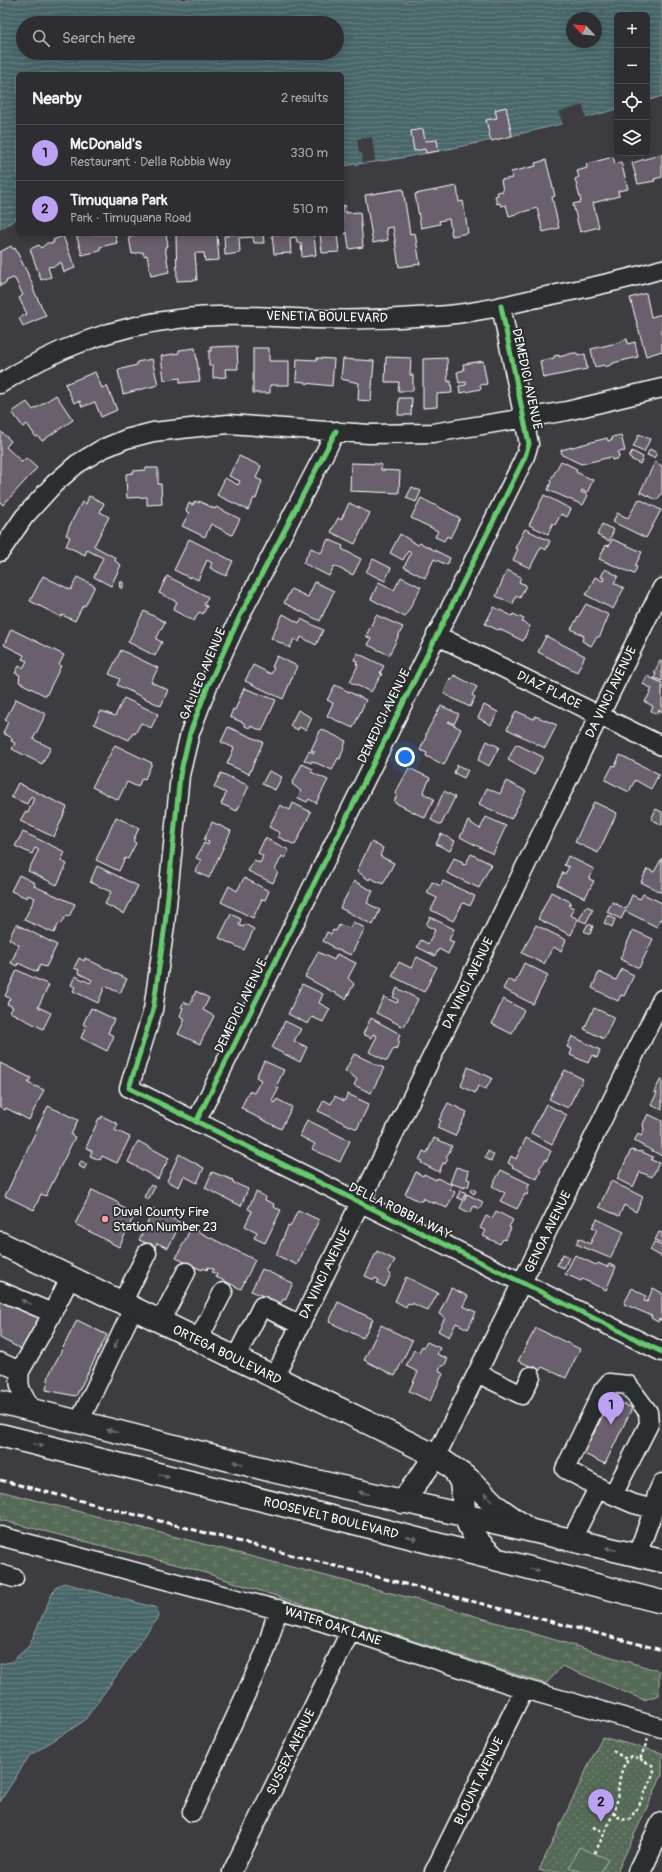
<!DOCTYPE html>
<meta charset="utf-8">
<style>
:root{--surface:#2e2d31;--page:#3a393d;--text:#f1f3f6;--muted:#a7a8ab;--line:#49494d;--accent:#bca0f2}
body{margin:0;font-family:Pangolin,sans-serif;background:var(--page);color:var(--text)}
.controls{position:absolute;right:12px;top:12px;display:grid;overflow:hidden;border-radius:6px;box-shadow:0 2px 10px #0003}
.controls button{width:36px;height:36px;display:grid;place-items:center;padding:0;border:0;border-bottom:1px solid var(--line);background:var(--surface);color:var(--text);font:20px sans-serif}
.compass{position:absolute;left:566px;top:12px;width:36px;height:36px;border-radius:50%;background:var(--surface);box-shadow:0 2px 10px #0003;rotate:296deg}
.you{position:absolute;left:405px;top:757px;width:14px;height:14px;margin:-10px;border:3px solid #fff;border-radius:50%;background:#1a73e8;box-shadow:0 0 0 6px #1a73e833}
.badge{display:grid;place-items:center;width:26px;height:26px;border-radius:50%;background:var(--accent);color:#111;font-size:13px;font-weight:700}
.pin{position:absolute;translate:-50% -33px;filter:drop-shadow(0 1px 2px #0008)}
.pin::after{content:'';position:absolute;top:21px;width:14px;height:12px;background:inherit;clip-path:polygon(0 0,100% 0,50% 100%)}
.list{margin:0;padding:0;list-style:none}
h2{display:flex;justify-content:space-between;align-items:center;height:52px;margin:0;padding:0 16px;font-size:17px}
h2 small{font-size:13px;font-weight:400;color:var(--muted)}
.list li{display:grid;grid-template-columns:26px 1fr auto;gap:12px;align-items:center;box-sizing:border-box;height:56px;padding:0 16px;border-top:1px solid var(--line)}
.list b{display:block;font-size:15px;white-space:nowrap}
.list p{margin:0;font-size:13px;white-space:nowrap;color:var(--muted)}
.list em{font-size:13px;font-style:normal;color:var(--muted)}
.icon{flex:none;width:22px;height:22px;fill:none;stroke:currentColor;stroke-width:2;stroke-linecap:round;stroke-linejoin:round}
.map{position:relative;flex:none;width:662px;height:1872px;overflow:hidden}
.search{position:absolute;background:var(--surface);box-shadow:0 2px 10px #0003;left:16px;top:16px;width:328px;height:44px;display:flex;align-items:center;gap:10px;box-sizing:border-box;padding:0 14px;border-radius:22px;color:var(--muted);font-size:15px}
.panel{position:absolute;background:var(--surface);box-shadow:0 2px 10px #0003;left:16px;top:72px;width:328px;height:164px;border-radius:6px}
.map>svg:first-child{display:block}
.grass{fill:url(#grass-dots);stroke:#aab4aa}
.wetland{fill:url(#wetland-marsh);stroke:#aab4aa}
.garden{fill:#556a56;stroke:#aab4aa}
.water{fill:url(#water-rules);stroke:#91a3a5;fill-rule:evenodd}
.pier{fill:#3d3c41}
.building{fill:#6a5e6c;stroke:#fff}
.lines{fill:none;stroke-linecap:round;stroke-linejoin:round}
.minor-casing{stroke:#fff;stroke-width:21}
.major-casing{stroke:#fff;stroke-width:25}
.highway-casing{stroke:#fff;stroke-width:25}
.path{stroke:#fff;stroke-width:2.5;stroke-dasharray:3 3;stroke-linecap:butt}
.minor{stroke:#2a2d2e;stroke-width:18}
.major{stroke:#2a2d2e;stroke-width:22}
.highway{stroke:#2a2d2e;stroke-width:22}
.rail{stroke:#fff;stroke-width:3;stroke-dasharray:6 3;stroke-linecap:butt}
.cycleway-casing{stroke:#2a2d2e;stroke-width:8}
.cycleway{stroke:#67ca6e;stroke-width:5}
.oneway{fill:#6a6c6d}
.poi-dot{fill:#ff9aa2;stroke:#2a2d2e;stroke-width:1.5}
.labels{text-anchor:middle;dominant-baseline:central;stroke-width:3.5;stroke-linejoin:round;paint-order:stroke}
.street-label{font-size:13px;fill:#fff;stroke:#2a2d2e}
.poi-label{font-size:13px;fill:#fff;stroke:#2a2d2e;text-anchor:start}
</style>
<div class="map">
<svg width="662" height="1872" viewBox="0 0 662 1872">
<defs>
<pattern id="grass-dots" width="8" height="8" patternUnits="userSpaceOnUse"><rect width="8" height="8" fill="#556a56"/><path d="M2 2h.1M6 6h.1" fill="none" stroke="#6e806f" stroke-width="1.8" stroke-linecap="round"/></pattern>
<pattern id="wetland-marsh" width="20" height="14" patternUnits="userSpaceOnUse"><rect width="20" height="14" fill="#556a56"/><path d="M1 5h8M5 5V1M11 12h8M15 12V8" fill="none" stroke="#6e806f"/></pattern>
<pattern id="water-rules" width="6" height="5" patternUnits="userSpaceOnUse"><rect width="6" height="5" fill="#486669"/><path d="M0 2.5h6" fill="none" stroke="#637d80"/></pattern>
</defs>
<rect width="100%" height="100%" fill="#3d3c41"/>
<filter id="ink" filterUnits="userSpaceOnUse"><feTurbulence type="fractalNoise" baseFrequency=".025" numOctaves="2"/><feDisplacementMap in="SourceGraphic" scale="8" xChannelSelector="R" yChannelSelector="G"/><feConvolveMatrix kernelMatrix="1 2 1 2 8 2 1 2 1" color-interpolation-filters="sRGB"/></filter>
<g filter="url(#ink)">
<!-- grass -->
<path class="grass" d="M602,1737L662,1753V1775L617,1872H545L539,1870Z"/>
<!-- wetland -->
<path class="wetland" d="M0,1491L445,1607L659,1671V1695L644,1700L562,1666L546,1684L190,1568L0,1520Z"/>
<!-- garden -->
<path class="garden" d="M579,1847L608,1859L601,1872H581L569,1867Z"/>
<!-- water -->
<path class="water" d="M0,0H662V96L647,101V15H617V109C547,129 477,144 406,157C385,161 363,163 342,166V74H18V218L0,229ZM572,18H596V42H572ZM23,23H337V53H23Z
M64,1583L157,1608L158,1617L84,1721L29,1756L0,1802V1664L11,1662L29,1646L55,1587Z"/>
<!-- pier -->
<path class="pier" d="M583,105L586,118L563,125L559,112Z
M372,137L375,161L363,163L362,153H359L357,139Z"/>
<!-- building -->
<path class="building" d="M506,107L512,136L491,141L486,120L497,118L495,110Z
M423,129L425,141L437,140L439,151L426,153L425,149L414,151L411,131Z
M662,154V177L654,179L655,181L638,184L632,163Z
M613,157L615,164L621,162L628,189L618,191L619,196L593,203L599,227L580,232L573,204L581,202L575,179L579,177L577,171L587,168L586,164Z
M546,160L555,196L552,197L559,228L543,232L537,208L509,216L506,205L501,206L500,203L497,204L495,196L498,195L497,192L503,191L501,180L512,178L511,172L536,166L535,163Z
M457,186L459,202L463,201L468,233L452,236L449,219L439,221L440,224L421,228L415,194Z
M403,189L410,234L415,233L420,264L399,267L393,227L386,228L388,240L373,243L365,195Z
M345,205L346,213L360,212L363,247L349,249L347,233L342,234V206Z
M76,234H115L117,243L100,247V251L82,255Z
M135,234H166L168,246L165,247L169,272L151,276L147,255L144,256L143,252L132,254L129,237L135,236Z
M176,234H217L219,260L205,261L204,253H195L197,280L177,281Z
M228,234H263L264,243H254L253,237L239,238L240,253L225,255L224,236H228Z
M272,234H314L316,255L302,257L301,243H297L296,237L290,238L291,253L274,254Z
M320,234H339H337L339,252L322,253Z
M63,236L75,268L64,272L61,262L55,266L48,267L51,277L41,280L30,249L39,245L41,248L47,243H54L53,240Z
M11,246L13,249L15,248L27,272L34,288L33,289L46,316L23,326L19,318L27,314L19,298L23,295L15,279L13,278L6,281L7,282L0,286V252Z
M646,293L651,317L662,314V351L646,356L630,298Z
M627,339L628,344L635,342L638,357L613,363V364L605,367L604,365L595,367L591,349L621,342V341Z
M237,346L238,369H225L226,377L213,378V366H209V351H211V347Z
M195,348L200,381L180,383V378L164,380L161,356L179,353V350Z
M253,348H269V361H289V385H270V393H253Z
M573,353H577L578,356L585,354L587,369L543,378L540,361L554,358V356L559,355V357Z
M386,357L411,358L410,375H413V391H398L399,382H385Z
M317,358L334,359L332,386L305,383V382L296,381L297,359L317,360Z
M447,358L448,382L451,381L452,393L437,394V407L423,408V359Z
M152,359L158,385L123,394L118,370L137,365V362Z
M343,359L374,361L371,401L358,400L359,383L341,379Z
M483,361L487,384L480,385L481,389L460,393L459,386L466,385V382L459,383L457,372L464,370L463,364Z
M95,372L102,388L107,386L117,410L101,417L95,402L82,407L80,401L74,403L65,384Z
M56,395L73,420L42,441L38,436L36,437L27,424L23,427L12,412L27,402L33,410Z
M399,398H412L411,415H398Z
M0,431L11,441L6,447L22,462L26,458L37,468L3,505L0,502Z
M639,434L650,439L644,452L633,447Z
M621,435L625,451L618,452L619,458L612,460L611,457L581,464L562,455L561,450L607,438L608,441L613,439L612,437Z
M650,449L657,453L654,458L647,455Z
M632,451L643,457L640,464L629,458Z
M239,456L261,466L256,478L262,481L256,499L254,498L248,510L217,495L225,478L238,485L240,481L229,476Z
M561,461L577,469L576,472L593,480L587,493L582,490L581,492L588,495L583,505L548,490L551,482L550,481Z
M655,462L662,466V493L657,500L640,492Z
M351,463L381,464V470L400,471L399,493L350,491Z
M146,468H158V484H161L162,504L147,505V497L127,498L126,474L133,473V471L146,470Z
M412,487L421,491L416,502L406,498Z
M544,495L571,509L567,517L561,514L555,525L553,523L548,534L529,525Z
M89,496L104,503L100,512L109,517L94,546L116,558L115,561L121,565L111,586L94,577L103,558L87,550L85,555L66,546L70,537L66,535L70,525L82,502L86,504Z
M421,498L460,518L450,538L447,536L444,541L435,537L438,531L411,518Z
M639,499L661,510L646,538L613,522L617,513L628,518Z
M195,501L199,503V501L215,509L216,507L240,519L232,535L211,524L205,537L182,526L189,513L186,511L189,503L193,505Z
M349,503L370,513L355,544L331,532L338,518L341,520Z
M602,524L614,530L609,541L597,535Z
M525,529L550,541L546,550L541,547L530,568L513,560L518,549L515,548Z
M400,534L418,545L420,543L450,558L447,565L434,559L425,578L404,567L411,553L408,551L403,560L390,553Z
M189,539L233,561L226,576L210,568L212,563L207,560L198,580L190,576V578L174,570Z
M328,539L343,546L342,549L361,559L353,575L334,566L329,576L303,563L311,548L321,553Z
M612,539L642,552L635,566L637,567L634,574L599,559L606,545L609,546Z
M373,559L391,568L385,581L366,572Z
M605,569L618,576L614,583L624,588L613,609L586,595L595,577L603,581L604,578L601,577Z
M507,570L521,577L519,582L526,585L520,598L516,596L513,604L496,596Z
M43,576L71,590L77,577L95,586L85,606L83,605L75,621L62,615L61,617L30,601Z
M167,576L208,597L204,605L207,606L203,614L199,612L194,621L173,610L177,602L159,593Z
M401,577L421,587L405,617L371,599L379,582L394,590Z
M119,582H123V588H120Z
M315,582L334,591L320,621L284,603L291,589L308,597Z
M586,604L609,615L600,636L596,638L591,646L582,641L584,636L571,629Z
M494,607L512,616L513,614L524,619L522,622L530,626L523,641L499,629L498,630L485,624Z
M144,611L165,622L156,639L162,642L155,656L128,642Z
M283,614L299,623L301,619L323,630L316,645L301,637L299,642L294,639L290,648L271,638Z
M376,615L403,627L389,655L368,645L371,639L366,636Z
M11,629L64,655L59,665L61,666L46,696L19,682L20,675L15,673L19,666L23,668L27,661L22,659L24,655L4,645Z
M546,636L585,656L577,672L538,652Z
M121,650L158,668L151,682L168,690L161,706L117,685L120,679L109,674Z
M357,653L384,666L380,673L382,674L371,692L350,682L358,665L356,664L357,661L354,660Z
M277,656L297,666L283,699L245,681L253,665L271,674L274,668L272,667Z
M660,661L662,662V681L654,678L656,674L654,673Z
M454,675L477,687L472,695L475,697L470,707L444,694L450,678L452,679Z
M647,676L662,683V712L659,710L657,714L651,711L653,706L645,702L652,689L643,684Z
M335,685L366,700L353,728L327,716L333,703L327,700Z
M244,688L276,700L262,731L251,726L249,728L245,726L244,723L230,717L233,709L235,710Z
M124,698L158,714L151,728L141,723L135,734L133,733L129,740L94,724L101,711L115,716Z
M16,699L46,714L33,739L51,748L42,764L12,749L15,743L11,741L12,738L3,733L8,722L5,720Z
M484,705L498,712L491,725L478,718Z
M441,706L459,714L454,724L449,721L448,722L461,729L444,765L426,756L427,753L420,750L426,737V733Z
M298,710L312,718L306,730L299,727L298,730L290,726Z
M516,711L534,719L535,716L557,725L545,748L507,729Z
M228,727L263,742L249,774L227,764L234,748L221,742Z
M321,729L346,741L340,759L338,758L332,770L312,761L311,763L304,760L309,751L314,753V751L311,750Z
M487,741L499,747L489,766L478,760Z
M516,744L543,757L534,775L508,760Z
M115,745L152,763L145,779L142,778L138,787L127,782L118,800L92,787Z
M620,755L659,774L651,789L635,780L629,792L605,780L613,765L615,766Z
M302,764L313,769L311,772L328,780L316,803L309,799L307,802L298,798L301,791L292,784Z
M457,765L468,770L464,778L454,773Z
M409,768L430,778L423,793L434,799L425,818L394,802L397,795L395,794Z
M269,771L282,777L275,790L262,784Z
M221,773L249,786L237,811L221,804L226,793L214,787Z
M506,781L526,791L511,819L479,804L487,788L500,794Z
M18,783L67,807L54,837L20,821L25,812L28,813L34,798L31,796L27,804L11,797Z
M444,791L455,797L441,825L431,820Z
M594,802L617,813L598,853L575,842Z
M293,803L311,812L295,845L278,837L280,833L269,827L280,805L290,810Z
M656,809L662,812V825L651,819Z
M116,817L139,828L133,841L136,843L128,859L125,858L119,871L96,860Z
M486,817L506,826L493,854L460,837L468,821L480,829Z
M212,822L231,831L209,878L195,871L201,860L196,858L204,843L208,845L209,842L204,840Z
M23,832L65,852L61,861L67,864L57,885L28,871L39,849L35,848L32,854L15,846Z
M441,834L455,841L450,851L436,844Z
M265,838L289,850L285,858L282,856L275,870L278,872L273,883L248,871L254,860L260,863L263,856L258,853Z
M371,842L383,848L380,856L394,863L383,884L370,878L369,880L357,871Z
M471,854L491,864L479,888L447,873L454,858L463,862L462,864L465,865Z
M568,856L594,869L589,879L594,881L585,898L557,885L563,872L565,874L569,867L564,865Z
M662,858V893L641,882L647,869L654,872Z
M97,866L138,886L124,914L105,904L111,892L90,882Z
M19,875L35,883L34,886L75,904L69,917L66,916L61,924L59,923L54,933L24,920L35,898L28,895L27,898L11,891Z
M244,878L269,891L265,900L262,899L253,918L221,902L229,886L237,891Z
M354,881L373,891L367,903L380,910L373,925L340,908Z
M443,881L475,896L470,906L463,903L453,921L431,910L437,898L427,893L432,882L441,886Z
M551,892L571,902L569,906L574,908L570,915L578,919L571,935L538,919Z
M643,894L662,903V920L660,919L657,927L625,911L621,919L607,912L612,902L626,909L632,895L640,899Z
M586,906L593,909L586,923L579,920Z
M231,914L241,919L239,925L243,927L245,924L254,929L244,950L219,938Z
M608,915L615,919L612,927L604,923Z
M430,917L454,929L449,940L454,942L448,954L439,949L435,956L417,947L421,940L428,944L435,930L426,925Z
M353,922L365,928L351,955L331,947L332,946L323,941L327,932L331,934L333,930L336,931L339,925L350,928Z
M16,924L57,945L46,967L40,965L37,972L18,963L17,966L11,963L19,945L9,939Z
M588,924L593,926L590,934L584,931Z
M536,925L566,940L561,951L553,947L544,964L522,953Z
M633,930L653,939L639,968L620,959Z
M318,952L334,960L337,954L356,963L348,978L354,984L346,999L305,977Z
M417,957L437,967L424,992L392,976L399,962L411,968Z
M79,958L84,961L85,958L127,979L120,993L105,986L98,1003L73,991L75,987L71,985L75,976L90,983L92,980L78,973L79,970L74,968Z
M524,963L548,975L533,1004L503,989L508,979L515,983Z
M622,969L634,975L624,996L621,995L618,1001L592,988L599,972L616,980Z
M17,970L49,985L38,1007L51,1013L43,1029L10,1012L13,1007L7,1004L10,998L5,996Z
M302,984L323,994L319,1003L330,1009L323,1022L312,1017L308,1024L288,1014Z
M397,988L418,999L404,1027L376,1013L384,997L397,1003L398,1000L393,997Z
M196,991L209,998L203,1010L214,1016L200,1044L178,1034L185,1019L180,1016L183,1008L181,1007L184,1002L190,1005Z
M503,999L524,1010L512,1034L492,1024Z
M91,1008L114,1019L108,1033L114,1036L107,1051L81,1038L86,1026L83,1024Z
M594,1008L614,1017L604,1039L584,1029Z
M371,1018L400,1034L398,1040L400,1042L396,1049L394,1048L387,1061L369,1052L377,1036L373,1034L371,1038L363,1034Z
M285,1021L301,1029L294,1041L307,1047L300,1062L272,1048Z
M572,1036L600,1050L597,1058L592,1055L588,1063L570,1055L572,1049L567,1047Z
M354,1054L384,1068L371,1093L354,1085L357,1079L345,1071Z
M264,1061L284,1070L276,1087L279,1088L272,1101L275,1103L277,1099L292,1107L281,1129L245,1111L246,1110L241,1108L249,1091L254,1093L261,1080L256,1077Z
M0,1063L31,1078L28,1083L44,1090L29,1120L6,1108L5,1110L0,1107Z
M468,1067L492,1078L486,1089L478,1086L475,1093L461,1086Z
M565,1070L583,1079L568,1108L549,1099Z
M661,1079H662V1110L651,1105L657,1093L654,1092Z
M348,1094L369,1104L357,1129L318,1111L324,1100L331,1104L335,1096L344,1101Z
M448,1103L467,1112L455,1136L437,1128L441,1121L439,1120Z
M546,1104L567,1115L552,1144L531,1133Z
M48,1106L78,1120L71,1135L75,1137L46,1196L41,1194L34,1210L5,1196Z
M648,1114L662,1121V1156L634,1141L638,1134L641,1136L644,1129L643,1124Z
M102,1116L118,1124L115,1130L130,1137L117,1163L102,1156L100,1160L90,1156L92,1151L86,1148L99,1118L101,1119Z
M307,1120L350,1141L340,1162L312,1149L315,1144L300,1136Z
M434,1138L452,1146L446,1158L448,1159L445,1164L443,1163L439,1172L421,1163L422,1161L419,1160L423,1151L427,1153Z
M526,1138L551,1151L546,1161L544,1160L545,1161L539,1169L541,1170L537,1179L512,1167L513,1166L508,1163L511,1156L516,1159Z
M138,1141L169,1158L158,1179L128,1162Z
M631,1150L640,1152V1151L653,1157L651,1160L659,1163L652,1177L640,1172L633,1187L617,1179Z
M488,1151L494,1155L491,1161L485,1158Z
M179,1154L204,1168L197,1183L184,1176L179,1187L167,1181Z
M81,1161L87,1164L84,1169L79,1166Z
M456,1167L469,1171L467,1179L470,1180L468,1187L465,1186V1188L450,1183Z
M501,1170L530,1184L527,1189L529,1190L527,1195L525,1194L517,1209L500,1201L505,1193L492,1186Z
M212,1172L233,1180L232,1182L248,1189L241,1206L205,1188Z
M416,1172L423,1176L424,1174L436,1180L437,1178L452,1185L450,1189L455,1192L447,1208L434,1202V1204L423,1198L422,1201H419L405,1194Z
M611,1181L643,1197L636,1212L624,1205L619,1216L599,1207Z
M150,1185L155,1187L148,1200L144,1197Z
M472,1188L476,1191L474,1194L470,1191Z
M92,1190L119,1203L118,1205L135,1214L119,1247L75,1224Z
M461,1190L466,1193L462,1200L457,1197Z
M256,1192L266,1197L265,1200L274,1204L273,1207L281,1210L265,1243L254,1238L257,1232L245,1226L252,1211L248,1209Z
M467,1194L483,1202L480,1209L474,1206L470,1213L460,1208Z
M154,1209L181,1223L168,1248L157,1243L155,1247L139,1240Z
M298,1210L319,1220L297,1265L276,1255L288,1226L290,1227Z
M496,1211L513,1220L509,1227L511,1228L505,1240L503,1239L500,1244L483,1236L486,1231L480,1228L486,1216L492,1219Z
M597,1219L624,1232L610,1258L576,1244L579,1238L590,1244L597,1229L592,1227Z
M191,1228L255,1260L241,1289L216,1277L217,1274L212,1272L214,1269L208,1267L207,1270L203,1268L202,1270L176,1258Z
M659,1232L662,1233V1243L655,1240Z
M654,1242L662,1246V1257L650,1250Z
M377,1251L395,1260L388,1273L391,1274L385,1287L377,1283L379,1280L375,1278L374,1280L365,1276Z
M563,1254L569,1257L564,1268L557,1265Z
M575,1255L596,1265L598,1263L607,1267L609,1264L616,1267L606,1290L582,1279L581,1281L565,1274Z
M262,1269L293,1283L285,1300L283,1299L281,1303L251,1291Z
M406,1277L438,1293L428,1311L412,1303V1305L408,1303L406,1307L395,1301Z
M451,1288L468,1296L463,1306L476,1312L468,1329L456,1323L449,1337L438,1331L445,1318L439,1314Z
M632,1288L646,1296L644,1301L647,1302L653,1288L662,1293V1321L659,1319L658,1322L651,1318L652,1316L624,1304Z
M0,1298L41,1318L25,1351L0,1338Z
M338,1302L373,1319L363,1338L329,1322Z
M77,1320L107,1335L76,1396L46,1390L49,1375Z
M381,1325L412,1341L395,1376L364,1360Z
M536,1328L580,1349L566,1378L542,1367L540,1370L518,1361Z
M427,1342L440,1348L437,1354L448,1359L444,1366H441L439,1370L443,1374L430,1401L409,1391L418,1372L406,1366L414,1350L419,1352L422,1346L424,1347Z
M612,1398L632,1408L605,1464L582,1453L591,1434L593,1435L603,1415L601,1414L604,1408L606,1409Z"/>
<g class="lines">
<!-- minor casing -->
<g class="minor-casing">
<path id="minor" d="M0,384C53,349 115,326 178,319C223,313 269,317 315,319C354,320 395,319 434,316C471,314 507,305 542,297C582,289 623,281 662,269
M336,431L240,616L207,688L190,733L180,775L165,925L153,1010L129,1088L662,1352
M0,552L24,517L54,484L77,464L102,449L126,439L153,432L228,424L369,434L433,433L567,411L662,388
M436,635L662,746
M196,1122L524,459L529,444L501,306
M0,1291L52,1313
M122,1303L147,1253
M160,1322L186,1272
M198,1340L223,1292
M235,1359L262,1306L300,1325
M0,1362L20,1371C17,1389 23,1395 32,1410
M20,1371L45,1327L70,1278
M477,1373L522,1395L531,1376
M274,1378L662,588
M609,1383L628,1385L648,1412L649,1424L613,1495L565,1469L603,1390Z
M79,1422L133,1309
M436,1456L662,999
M613,1495L634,1504L654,1509L637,1555
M654,1509L657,1494L662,1483
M0,1536L320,1621L524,1689L662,1728
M572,1539L598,1488
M0,1574L14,1578
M192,1812L266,1650L278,1609
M232,1872L350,1632
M434,1872L524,1689"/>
</g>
<!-- major casing -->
<g class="major-casing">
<path id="major" d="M0,1243L436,1456L470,1480L497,1507L529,1530
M453,1468L461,1482L465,1516
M402,1502L436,1456
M639,1872L662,1824"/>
</g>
<!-- highway casing -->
<g class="highway-casing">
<path id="highway" d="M0,1402L277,1472L662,1561
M0,1435L347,1521L662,1602
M465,1516C473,1538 479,1543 496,1559"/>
</g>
<!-- path -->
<path class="path" d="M613,1751L628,1760
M640,1759L652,1765L654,1772L639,1805L630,1819C621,1821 619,1818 614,1812C621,1794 615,1769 632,1756L640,1759L648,1739
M593,1827L604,1832
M595,1853L614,1812"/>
<!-- minor -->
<use href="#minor" class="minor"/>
<!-- major -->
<use href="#major" class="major"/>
<!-- highway -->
<use href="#highway" class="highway"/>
<!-- rail -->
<path class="rail" d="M0,1480L662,1650"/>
<!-- cycleway casing -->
<g class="cycleway-casing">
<path id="cycleway" d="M336,431L240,616L207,688L190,733L180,775L165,925L153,1010L129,1088L662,1352
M196,1122L524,459L529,444L501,306"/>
</g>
<!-- cycleway -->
<use href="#cycleway" class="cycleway"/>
</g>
<!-- one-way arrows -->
<defs><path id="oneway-solid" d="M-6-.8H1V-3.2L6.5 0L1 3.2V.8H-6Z"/></defs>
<g class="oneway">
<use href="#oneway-solid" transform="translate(26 1302) rotate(-157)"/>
<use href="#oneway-solid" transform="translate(116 1344) rotate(116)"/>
<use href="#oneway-solid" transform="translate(112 1431) rotate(-165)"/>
<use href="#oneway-solid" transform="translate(38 1445) rotate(14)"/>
<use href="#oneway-solid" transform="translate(238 1463) rotate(-166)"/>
<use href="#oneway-solid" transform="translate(164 1476) rotate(14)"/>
<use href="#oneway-solid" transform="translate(364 1493) rotate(-167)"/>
<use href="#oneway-solid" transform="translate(488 1497) rotate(-135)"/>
<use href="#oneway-solid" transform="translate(412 1538) rotate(15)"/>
<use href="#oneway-solid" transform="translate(611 1549) rotate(-166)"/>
<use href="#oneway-solid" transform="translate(535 1570) rotate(14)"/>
</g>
</g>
<!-- markers -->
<circle class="poi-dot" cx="105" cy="1219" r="4"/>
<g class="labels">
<!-- street labels -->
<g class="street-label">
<text transform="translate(327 317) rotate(1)">VENETIA BOULEVARD</text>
<text transform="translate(527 379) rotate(78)">DEMEDICI AVENUE</text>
<text transform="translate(203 674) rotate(-67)">GALILEO AVENUE</text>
<text transform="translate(549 690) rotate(26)">DIAZ PLACE</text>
<text transform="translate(611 692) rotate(-64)">DA VINCI AVENUE</text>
<text transform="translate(384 716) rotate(-64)">DEMEDICI AVENUE</text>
<text transform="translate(468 983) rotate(-64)">DA VINCI AVENUE</text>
<text transform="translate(241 1006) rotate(-64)">DEMEDICI AVENUE</text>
<text transform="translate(400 1211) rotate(26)">DELLA ROBBIA WAY</text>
<text transform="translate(548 1232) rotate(-64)">GENOA AVENUE</text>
<text transform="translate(325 1273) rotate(-64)">DA VINCI AVENUE</text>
<text transform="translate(227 1355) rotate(26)">ORTEGA BOULEVARD</text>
<text transform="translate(331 1518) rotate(14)">ROOSEVELT BOULEVARD</text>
<text transform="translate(333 1626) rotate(18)">WATER OAK LANE</text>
<text transform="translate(291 1752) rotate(-64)">SUSSEX AVENUE</text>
<text transform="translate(479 1781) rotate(-64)">BLOUNT AVENUE</text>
</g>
<!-- poi labels -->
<g class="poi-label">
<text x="113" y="1212">Duval County Fire<tspan x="113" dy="15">Station Number 23</tspan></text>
</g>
</g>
</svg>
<div class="controls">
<button>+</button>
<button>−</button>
<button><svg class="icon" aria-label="locate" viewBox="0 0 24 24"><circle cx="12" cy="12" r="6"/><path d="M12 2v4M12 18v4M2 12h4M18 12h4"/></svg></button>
<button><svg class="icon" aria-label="layers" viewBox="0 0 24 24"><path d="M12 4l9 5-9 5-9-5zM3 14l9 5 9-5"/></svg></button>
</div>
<svg class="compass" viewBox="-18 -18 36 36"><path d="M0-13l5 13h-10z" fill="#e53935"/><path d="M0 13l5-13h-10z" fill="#a7a8ab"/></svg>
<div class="you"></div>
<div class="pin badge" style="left:611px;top:1425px">1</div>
<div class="pin badge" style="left:601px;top:1822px">2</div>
<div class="search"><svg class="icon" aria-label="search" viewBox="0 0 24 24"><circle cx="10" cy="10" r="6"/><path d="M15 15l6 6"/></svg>Search here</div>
<section class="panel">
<h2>Nearby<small>2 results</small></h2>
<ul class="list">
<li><span class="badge">1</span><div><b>McDonald's</b><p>Restaurant · Della Robbia Way</p></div><em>330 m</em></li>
<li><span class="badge">2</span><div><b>Timuquana Park</b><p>Park · Timuquana Road</p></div><em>510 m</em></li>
</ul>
</section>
</div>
